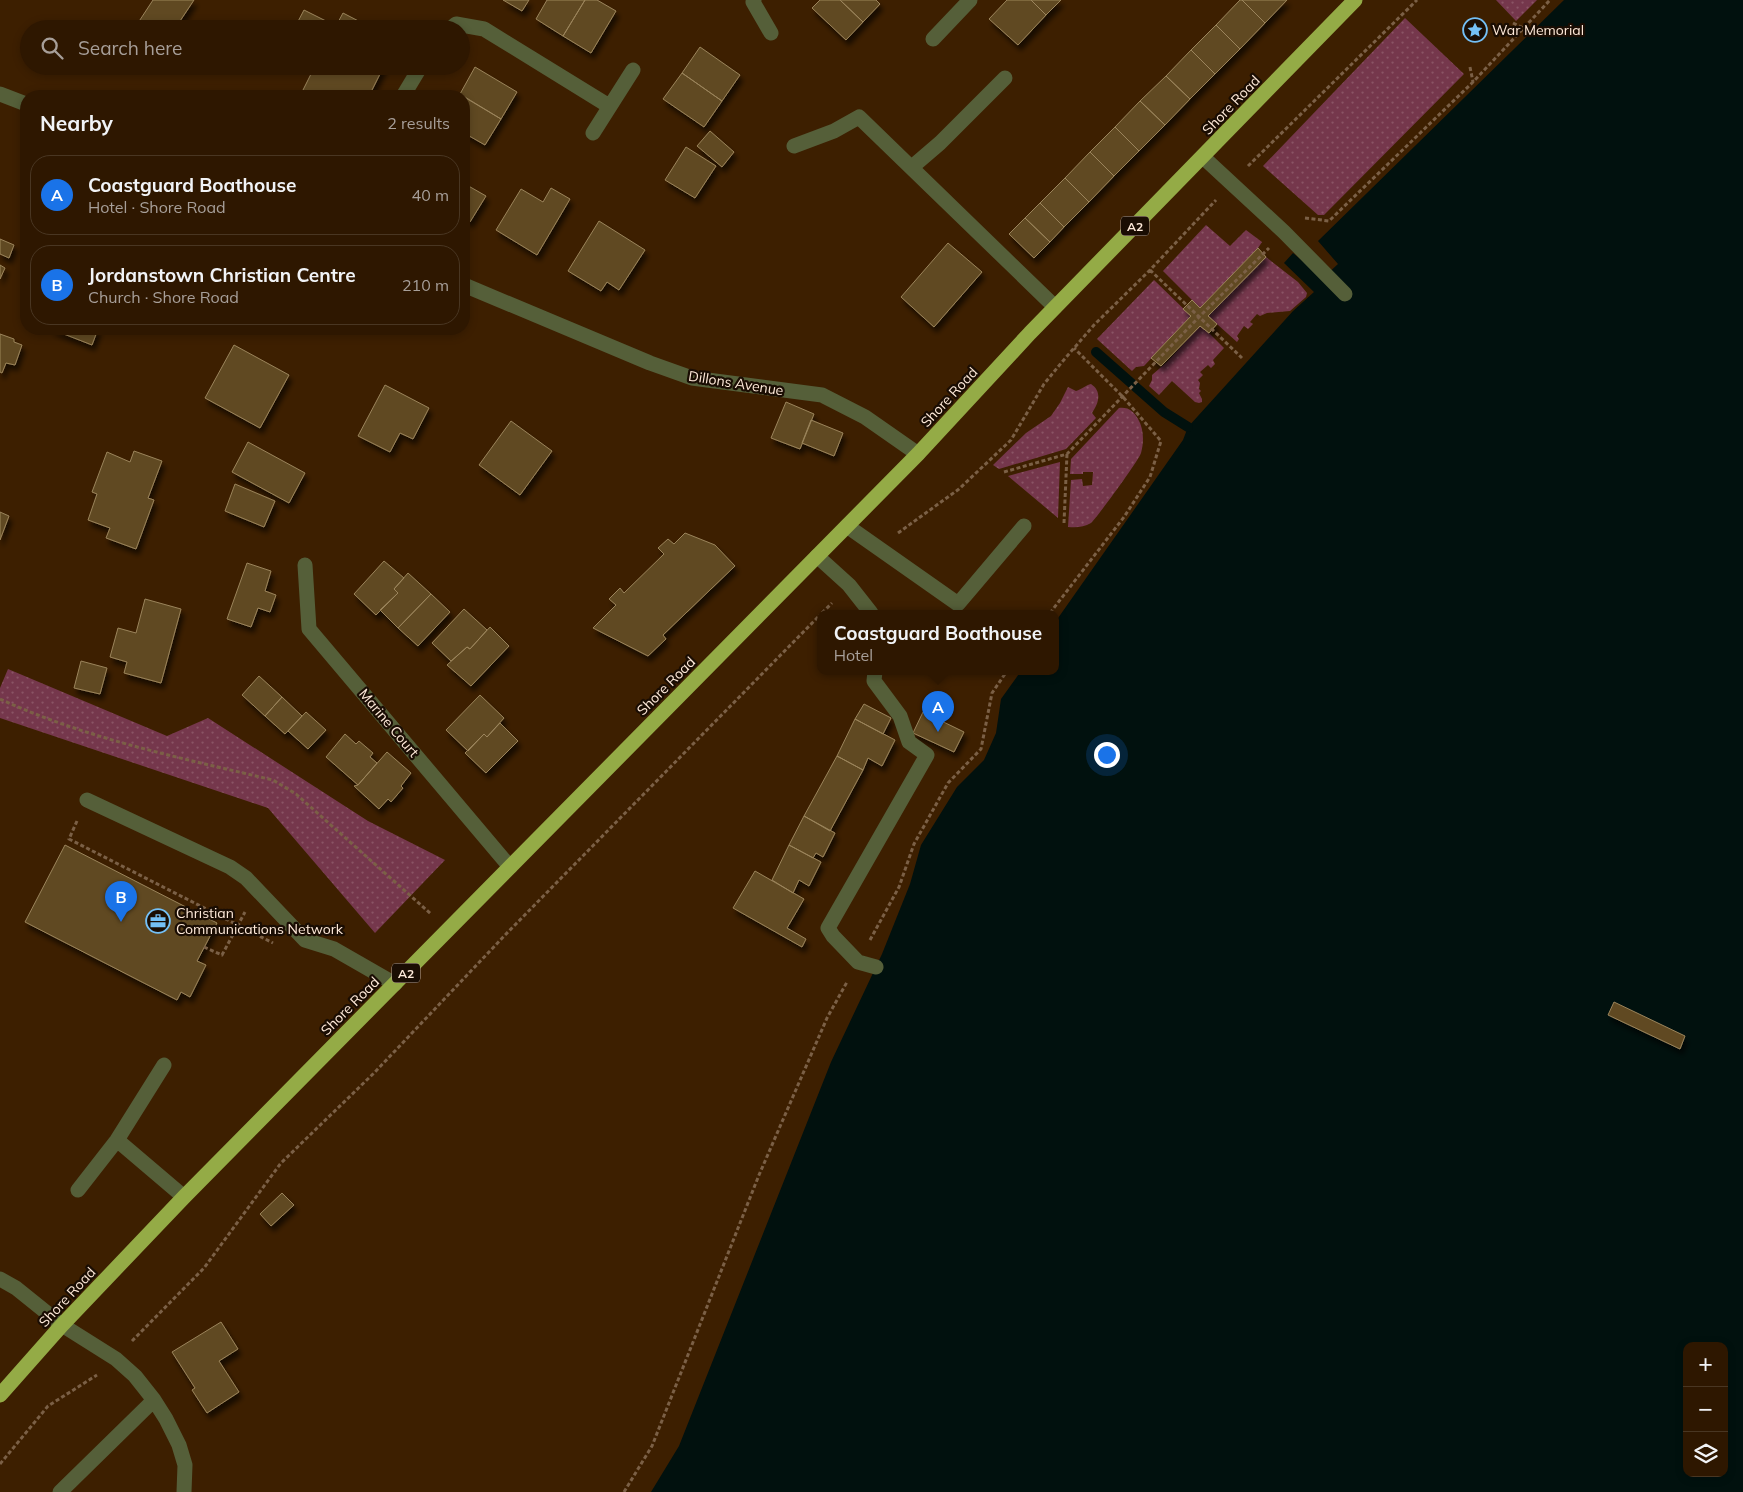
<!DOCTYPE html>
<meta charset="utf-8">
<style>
:root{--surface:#2e1700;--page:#36200a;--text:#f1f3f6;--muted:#a79f99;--line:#493622;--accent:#1a73e8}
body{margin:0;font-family:Mulish,sans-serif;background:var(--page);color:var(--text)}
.controls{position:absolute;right:15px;bottom:15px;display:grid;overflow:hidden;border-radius:10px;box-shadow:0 2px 8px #0003}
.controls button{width:45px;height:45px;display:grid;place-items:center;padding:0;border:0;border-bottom:1px solid var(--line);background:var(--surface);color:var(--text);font:25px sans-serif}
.you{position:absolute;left:1106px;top:754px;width:18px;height:18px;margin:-12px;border:4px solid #fff;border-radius:50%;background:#1a73e8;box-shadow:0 0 0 8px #1a73e833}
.badge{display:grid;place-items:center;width:32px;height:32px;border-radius:50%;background:var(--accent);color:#fff;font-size:16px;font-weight:700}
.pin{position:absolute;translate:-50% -41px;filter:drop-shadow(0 1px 2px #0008)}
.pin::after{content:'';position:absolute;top:26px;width:18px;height:15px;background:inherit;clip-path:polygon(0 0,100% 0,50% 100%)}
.popup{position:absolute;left:817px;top:610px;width:242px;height:65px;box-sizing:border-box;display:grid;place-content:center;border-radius:10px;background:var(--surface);filter:drop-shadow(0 1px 4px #0005);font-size:16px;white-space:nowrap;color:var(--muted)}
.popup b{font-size:19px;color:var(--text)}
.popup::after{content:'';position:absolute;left:50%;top:100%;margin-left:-10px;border:10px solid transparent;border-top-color:var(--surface)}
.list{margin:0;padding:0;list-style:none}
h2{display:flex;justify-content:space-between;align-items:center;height:65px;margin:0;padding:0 20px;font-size:21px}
h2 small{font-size:16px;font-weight:400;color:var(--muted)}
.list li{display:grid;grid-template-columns:32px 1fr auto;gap:15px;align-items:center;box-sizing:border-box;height:80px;margin:0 10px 10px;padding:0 10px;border:1px solid var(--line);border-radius:20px}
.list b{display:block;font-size:19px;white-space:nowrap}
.list p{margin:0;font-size:16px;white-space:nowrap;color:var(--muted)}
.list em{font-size:16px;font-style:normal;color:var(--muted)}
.icon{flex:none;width:28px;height:28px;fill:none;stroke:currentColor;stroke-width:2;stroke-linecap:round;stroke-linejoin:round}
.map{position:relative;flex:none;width:1743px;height:1492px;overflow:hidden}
.search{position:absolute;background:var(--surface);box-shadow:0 2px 8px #0003;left:20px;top:20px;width:450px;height:55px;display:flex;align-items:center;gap:12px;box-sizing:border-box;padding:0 18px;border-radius:28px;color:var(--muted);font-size:19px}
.panel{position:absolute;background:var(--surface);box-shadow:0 2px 8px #0003;left:20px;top:90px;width:450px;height:245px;border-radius:20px}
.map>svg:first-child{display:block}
.green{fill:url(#green-dots)}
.water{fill:#01110e;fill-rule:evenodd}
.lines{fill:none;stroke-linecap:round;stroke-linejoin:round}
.stream{stroke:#01110e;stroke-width:10}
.building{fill:#604a23;stroke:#9b845b;filter:url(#shadow)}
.path{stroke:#7b6046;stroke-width:3;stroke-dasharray:4 2.5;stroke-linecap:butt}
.lane{stroke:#555f39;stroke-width:15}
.street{stroke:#555f39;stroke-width:15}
.highway{stroke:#94ab46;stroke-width:15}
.labels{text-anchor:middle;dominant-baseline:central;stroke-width:4.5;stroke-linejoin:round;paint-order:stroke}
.shield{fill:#1a0d03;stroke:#baa799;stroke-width:1}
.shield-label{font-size:12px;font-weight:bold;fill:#fee9d9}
.poi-label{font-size:14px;fill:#fee9d9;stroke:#1a0d03;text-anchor:start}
.street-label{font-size:14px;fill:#fee9d9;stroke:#1a0d03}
</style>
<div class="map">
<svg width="1743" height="1492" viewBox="0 0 1743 1492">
<defs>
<pattern id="green-dots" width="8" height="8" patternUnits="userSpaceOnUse" patternTransform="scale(1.25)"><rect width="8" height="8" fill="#75374c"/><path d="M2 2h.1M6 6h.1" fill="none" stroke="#8a5465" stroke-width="1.8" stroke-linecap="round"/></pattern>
<filter id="shadow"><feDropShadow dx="3" dy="5.5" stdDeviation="2.5" flood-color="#0009"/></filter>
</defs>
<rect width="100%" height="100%" fill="#3d1f00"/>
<!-- green -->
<path class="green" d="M1496,0H1537L1516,21Z
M1405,18L1464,74L1324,215H1318L1263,166Z
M1206,225L1230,246L1246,230L1262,242L1258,248L1200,308L1163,271Z
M1266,257L1298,282L1307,293L1306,297L1290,311L1267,313L1260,316L1257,314L1250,322L1253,324L1248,329L1244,326L1237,336L1239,339L1237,342L1208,316Z
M1154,280L1191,316L1144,366L1136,367L1132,371L1097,339Z
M1200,326L1203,327L1224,348L1213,360L1215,364L1211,368L1208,365L1200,372L1203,375L1198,380L1200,383L1199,389L1201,391L1199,393L1202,399V402L1199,403L1195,402L1172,381L1159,395L1149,386L1152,380V375L1167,362Z
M1091,384C1103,392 1098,404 1092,413L1096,418L1066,449L999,469L993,465L1026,433L1051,416L1060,403L1068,387L1076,391C1082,389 1086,385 1091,384Z
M1119,408C1129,407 1133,411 1138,419C1144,429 1144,442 1141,453C1139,460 1096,519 1091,523C1084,527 1077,528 1068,527L1071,480L1082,479L1083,486L1092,485L1093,472H1083V474H1070L1071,459Z
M1060,462L1058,518L1008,476Z
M8,669L167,736L208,718L368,821L445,860L375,933L268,808L0,718V688Z"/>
<!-- water -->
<path class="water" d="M1564,0H1743V1492H651L679,1446L831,1062L882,954L910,884L921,845L957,787L984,760L996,733L1001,699L1021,671H1056V621L1183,440L1188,427L1293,311L1314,292L1284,263L1293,253L1323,278L1338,264L1318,241ZM1687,1346H1724V1473H1687Z"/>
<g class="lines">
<!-- stream -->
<path class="stream" d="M1096,352L1164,412L1188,427"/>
</g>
<!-- building -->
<path class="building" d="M153,0H194L180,21L192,29H134Z
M503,0H529L522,11Z
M547,0H585L563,36L536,19Z
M585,0H597L616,11L591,53L563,36Z
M820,0H840L863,22L846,40L812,8Z
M840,0H876L880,4L863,22Z
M1007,0H1031L1046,15L1018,45L989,19Z
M1031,0H1061L1046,15Z
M1240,0H1242L1265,23L1240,49L1216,25Z
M1242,0H1287L1265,23Z
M304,10L336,26L343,13L374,29H294Z
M1216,25L1240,49L1215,74L1191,50Z
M700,47L740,75L722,101L682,73Z
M1191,50L1215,74L1190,99L1166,76Z
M315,66H384L369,96H300Z
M475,67L517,92L501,119L460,94Z
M682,73L722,101L704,127L663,99Z
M1166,76L1190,99L1165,125L1140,101Z
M464,97L501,119L485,145L464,133Z
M1140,101L1165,125L1139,151L1115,127Z
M1115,127L1139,151L1114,176L1090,152Z
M710,131L734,152L722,167L697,146Z
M686,147L716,166L695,198L665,180Z
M1090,152L1114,176L1089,202L1065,178Z
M1065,178L1089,202L1064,227L1040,203Z
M465,184L486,196L470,222L464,219V186Z
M551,188L570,199L537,255L496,230L521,189L543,202Z
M1040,203L1064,227L1050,242L1025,218Z
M1025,218L1050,242L1034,258L1009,234Z
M599,221L645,250L619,290L607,282L601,291L568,271Z
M0,239L14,245L9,258L0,254Z
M948,243L982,272L934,327L901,297Z
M1258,248L1266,257L1208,316L1217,324L1209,333L1200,326L1161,366L1151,358L1191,316L1183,309L1192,300L1200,308Z
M0,265L5,268L0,279Z
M51,329H98L92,345Z
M0,334L14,339V342L22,345L15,365L6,363L2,373L0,372Z
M234,345L289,375L260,428L205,398Z
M385,385L429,408L413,439L400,433L390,452L358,436Z
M786,402L814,414L800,449L771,438Z
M811,420L843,433L834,456L802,443Z
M511,421L552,451L520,495L479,465Z
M248,442L305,473L289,503L232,472Z
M134,451L162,461L148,498L154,500L136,549L106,538L110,528L88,520L97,494L92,492L107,452L130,462Z
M235,484L275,501L264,527L225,511Z
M0,512L9,516L0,540Z
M685,533L715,545L735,566L663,635L666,639L648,656L593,628L616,605L609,599L620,588L624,593L664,554L658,548L668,539L674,544Z
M384,561L404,578L394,589L398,593L376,615L354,594Z
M247,563L271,571L265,591L276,595L270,612L258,608L251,627L227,619Z
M408,573L431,594L398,628L380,610L398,593L394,589Z
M431,594L450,612L418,646L398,628Z
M145,599L181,609L161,683L124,673L127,662L110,657L118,628L136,633Z
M464,609L487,630L470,649L467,647L451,661L432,643Z
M490,627L509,646L471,686L447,665L467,647L470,649Z
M81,661L107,668L100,694L74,688Z
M259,676L282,697L265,716L242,695Z
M480,695L504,718L487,737L484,734L468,751L446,730Z
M282,697L302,716L285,734L265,716Z
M864,704L891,718L883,734L855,719Z
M306,712L326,730L308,749L288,731Z
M923,712L964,732L954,752L913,733Z
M855,719L895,740L882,766L868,758L863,770L837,756Z
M500,723L518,741L486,773L465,753L484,734L487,737Z
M345,734L356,744L359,741L373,753L370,757L377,763L358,785L326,757Z
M387,752L411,773L401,786L403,788L391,802L388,799L379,809L354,786L358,785Z
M837,756L863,770L830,831L804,816Z
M804,816L835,833L823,857L816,853L813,858L789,845Z
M65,845L217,923L197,961L206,965L190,997L181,992L177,1000L25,922Z
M789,845L821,862L809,886L799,880L793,893L772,880Z
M755,871L804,899L787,928L806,939L802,947L733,908Z
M1614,1002L1685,1036L1680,1049L1608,1015Z
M282,1193L294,1205L271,1226L260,1214Z
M221,1322L238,1349L219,1361L239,1392L207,1413L192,1390L195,1388L172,1352Z"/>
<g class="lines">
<!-- path -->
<path class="path" d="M1513,23L1523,28
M1470,67L1473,82
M1248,166L1417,0
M1305,218L1329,221L1473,82L1550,0
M1150,270L1242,358
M1004,472L1067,454L1199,317L1269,248
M1064,523L1067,454
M898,533L959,489L1011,440L1044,384L1062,362L1094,325L1150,270L1216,200
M822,613L832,603
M1050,613L1124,517L1150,477L1161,441L1123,397L1074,348
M0,699C87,739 181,758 273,780L296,794L431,914
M77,821L69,839L273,943
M870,940L899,887L914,844L948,783L981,749L992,693L1007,671
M204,947L222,955L245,912
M132,1341L204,1268L281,1163L374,1073L508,932L820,615
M0,1464L48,1406L97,1375
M624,1492L652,1446L759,1175L827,1018L847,982"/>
<!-- lane -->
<path class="lane" d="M1203,157L1284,232L1345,294
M847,526L958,604L1024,526
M817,556L849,585L871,613
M875,671L874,681L900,716L909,742L927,755L828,928L833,936L858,962L876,967
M87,800L230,867L246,878L305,940L334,949L395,984
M62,1325L116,1359L135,1376L154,1400L166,1419L179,1445L185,1465L184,1492
M60,1492L154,1400"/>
<!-- street -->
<path class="street" d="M754,0L753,2L771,33
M450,29L456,24L484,29L609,106
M933,39L970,0
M0,94L26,104
M403,96L421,66
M593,133L633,70
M794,146L834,131L859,117L1055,307
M912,167L940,143L1005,78
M464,285L650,363L692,378L822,395L865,417L918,454
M305,565L309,629L510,867
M117,1140L184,1197
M78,1190L117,1140L164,1065
M0,1279L16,1288L62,1325"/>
<!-- highway -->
<path class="highway" d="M0,1395L62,1325L184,1197L918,454L1030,333L1355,0"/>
</g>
<!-- icons -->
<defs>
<g id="sight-ring" transform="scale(1.25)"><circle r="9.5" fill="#1a0d03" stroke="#74c0f6" stroke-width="1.5"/><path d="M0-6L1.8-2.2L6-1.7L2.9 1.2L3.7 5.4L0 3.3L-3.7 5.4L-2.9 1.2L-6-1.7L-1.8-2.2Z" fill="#74c0f6"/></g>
<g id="office-ring" transform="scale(1.25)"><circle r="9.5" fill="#1a0d03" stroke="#74c0f6" stroke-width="1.5"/><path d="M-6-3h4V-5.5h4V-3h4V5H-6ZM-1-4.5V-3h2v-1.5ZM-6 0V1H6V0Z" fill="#74c0f6"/></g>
</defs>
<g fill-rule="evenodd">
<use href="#sight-ring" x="1475" y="30"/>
<use href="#office-ring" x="158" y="921"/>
</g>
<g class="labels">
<!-- shield labels -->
<g class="shield">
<rect x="1121" y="216.5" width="28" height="19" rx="4"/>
<rect x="392" y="963.5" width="28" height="19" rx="4"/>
</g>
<g class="shield-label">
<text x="1135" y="226">A2</text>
<text x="406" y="973">A2</text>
</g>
<!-- poi labels -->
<g class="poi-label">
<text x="1492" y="30">War Memorial</text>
<text x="176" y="913">Christian<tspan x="176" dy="16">Communications Network</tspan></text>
</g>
<!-- street labels -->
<g class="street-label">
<text transform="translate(1231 105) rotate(-46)">Shore Road</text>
<text transform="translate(736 383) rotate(9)">Dillons Avenue</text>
<text transform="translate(949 397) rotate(-47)">Shore Road</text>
<text transform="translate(666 686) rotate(-45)">Shore Road</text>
<text transform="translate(389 723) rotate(50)">Marine Court</text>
<text transform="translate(350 1006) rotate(-45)">Shore Road</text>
<text transform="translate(67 1297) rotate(-47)">Shore Road</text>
</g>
</g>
</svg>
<div class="controls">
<button>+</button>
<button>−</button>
<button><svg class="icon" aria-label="layers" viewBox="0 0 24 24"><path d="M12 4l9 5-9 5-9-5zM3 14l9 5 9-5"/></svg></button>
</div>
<div class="you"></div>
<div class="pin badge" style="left:938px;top:732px">A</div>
<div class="popup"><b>Coastguard Boathouse</b>Hotel</div>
<div class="pin badge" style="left:121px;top:922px">B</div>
<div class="search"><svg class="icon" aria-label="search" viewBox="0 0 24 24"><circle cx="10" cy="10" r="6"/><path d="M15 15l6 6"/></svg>Search here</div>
<section class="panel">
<h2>Nearby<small>2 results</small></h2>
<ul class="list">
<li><span class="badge">A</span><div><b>Coastguard Boathouse</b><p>Hotel · Shore Road</p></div><em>40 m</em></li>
<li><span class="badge">B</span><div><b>Jordanstown Christian Centre</b><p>Church · Shore Road</p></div><em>210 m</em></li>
</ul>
</section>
</div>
